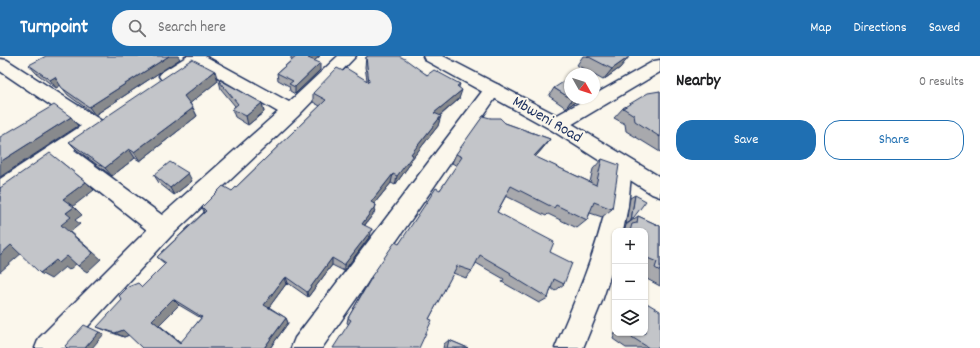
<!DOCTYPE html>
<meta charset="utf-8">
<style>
:root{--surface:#fff;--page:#f6f6f6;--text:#202124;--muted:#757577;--line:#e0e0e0;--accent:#1f6fb2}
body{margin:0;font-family:Dekko,sans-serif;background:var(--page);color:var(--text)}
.controls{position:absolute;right:12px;bottom:12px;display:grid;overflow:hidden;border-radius:8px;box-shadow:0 1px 3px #0004}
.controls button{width:36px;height:36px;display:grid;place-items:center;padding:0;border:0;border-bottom:1px solid var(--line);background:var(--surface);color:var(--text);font:20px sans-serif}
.compass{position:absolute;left:564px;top:12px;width:36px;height:36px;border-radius:50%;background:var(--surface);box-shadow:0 1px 3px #0004;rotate:129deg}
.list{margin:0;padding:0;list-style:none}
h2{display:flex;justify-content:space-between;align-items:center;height:52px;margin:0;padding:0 16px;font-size:17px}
h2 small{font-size:13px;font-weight:400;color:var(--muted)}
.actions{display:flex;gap:8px;padding:12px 16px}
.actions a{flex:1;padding:9px 0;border:1px solid var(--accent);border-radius:16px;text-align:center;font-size:14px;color:var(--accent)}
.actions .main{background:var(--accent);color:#fff}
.icon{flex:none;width:22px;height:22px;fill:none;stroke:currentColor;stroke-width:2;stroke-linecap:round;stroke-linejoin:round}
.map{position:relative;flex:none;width:660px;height:292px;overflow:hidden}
header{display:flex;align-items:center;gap:24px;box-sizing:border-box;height:56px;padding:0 20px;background:var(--accent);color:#fff}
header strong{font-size:19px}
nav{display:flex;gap:22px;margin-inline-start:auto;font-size:14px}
.search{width:280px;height:36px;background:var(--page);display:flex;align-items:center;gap:10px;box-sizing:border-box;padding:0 14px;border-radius:22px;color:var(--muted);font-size:15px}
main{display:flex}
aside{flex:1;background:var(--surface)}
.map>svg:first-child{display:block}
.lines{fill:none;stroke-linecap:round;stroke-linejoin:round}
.minor-casing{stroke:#1b2f5e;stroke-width:3}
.tertiary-casing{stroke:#1b2f5e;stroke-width:3}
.minor{fill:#fbf7ec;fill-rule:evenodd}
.tertiary{fill:#fbf7ec;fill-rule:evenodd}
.wall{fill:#a8a9ad;stroke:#1b2f5e;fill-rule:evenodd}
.shaded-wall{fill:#888a8d;stroke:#1b2f5e}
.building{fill:#c3c5c9;stroke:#1b2f5e;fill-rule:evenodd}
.labels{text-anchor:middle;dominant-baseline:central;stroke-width:4;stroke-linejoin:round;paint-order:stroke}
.street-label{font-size:16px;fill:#1b2f5e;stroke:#fbf7ec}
</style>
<header>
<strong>Turnpoint</strong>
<div class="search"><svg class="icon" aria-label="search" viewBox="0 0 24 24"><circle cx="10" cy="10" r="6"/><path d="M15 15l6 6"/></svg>Search here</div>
<nav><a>Map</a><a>Directions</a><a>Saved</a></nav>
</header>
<main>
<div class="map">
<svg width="660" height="292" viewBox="0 0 660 292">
<rect width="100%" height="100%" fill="#fbf7ec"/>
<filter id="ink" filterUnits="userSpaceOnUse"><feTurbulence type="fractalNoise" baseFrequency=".025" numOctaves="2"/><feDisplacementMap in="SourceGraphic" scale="8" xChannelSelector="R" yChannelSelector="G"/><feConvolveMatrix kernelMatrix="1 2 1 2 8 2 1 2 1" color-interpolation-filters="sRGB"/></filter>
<g filter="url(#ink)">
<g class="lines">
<!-- minor casing -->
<g class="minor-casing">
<path id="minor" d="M185,0H205L289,46L338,0H356L298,60L171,180L68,292H35L39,282L147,174L59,104L8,140L0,143V123L81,70L0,15V3L7,4L102,65L104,70L102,75L74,94L162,159L278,56L197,9C186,16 175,27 162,24L159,20L162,16L186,1Z
M660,4V16L564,73L557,75L550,73L548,68L550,63L588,42H594V39L654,5Z
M493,27L499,29L502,33L499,37L322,292H291L295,282L487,29Z
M622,101L629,103L632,109L628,150L623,175H615V205L602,245L583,292H555C573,249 591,209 603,163C607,145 609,127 612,109L615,103Z"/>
</g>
<!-- tertiary casing -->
<g class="tertiary-casing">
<path id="tertiary" d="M423,0H443L564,63L660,121V141L652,138L550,73L425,4Z"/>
</g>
<!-- minor -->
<use href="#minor" class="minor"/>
<!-- tertiary -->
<use href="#tertiary" class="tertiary"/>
</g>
<!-- wall -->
<path class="wall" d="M291,0H320L314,5L320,14L295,38L290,35L289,30L278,24L277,17L292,4L291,3Z
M583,0H628L620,12L603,24L594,19V18H592L577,9Z
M366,1L460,28L459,31V43L440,60L438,70L411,104L410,108L395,129L391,127L374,148L376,149L374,157L365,169L370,180L344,215L332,209L308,241L288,227L287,229L286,228L269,251L286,262L288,267L270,292H142L129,279L124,281L107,275L97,271L143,230L165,208L157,201L204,156L202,151L232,135L320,50L313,46V37L367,24L365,11ZM179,249L201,262L181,287L159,269Z
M180,3L95,59L68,39L60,29L56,32L36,17L29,9Z
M218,25L190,47L193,52L197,60L140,105L135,102L112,120L77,94L69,86Z
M219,25L262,47L264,56L248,69L235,61L232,53L235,50L221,33Z
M554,32L570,42H581L566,52L549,40Z
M660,35V96L626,75L625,68L614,62L623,52Z
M490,62L505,67L550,83L543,92L535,101L590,126L593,113L602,103L612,153L602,161L590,157L587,164L577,172L548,158L546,160L506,140L497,156L550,196L564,228L555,235L551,232L548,242L539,247L502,226L504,223L476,207L472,215L466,222L453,217L429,263L349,268L347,267L348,262L369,225L371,221L399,188L440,134L457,110L452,107L456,98Z
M154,119L192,125L174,139L159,127Z
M635,139L631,165L626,168L630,142Z
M638,160L660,170V230L645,222V175H622L625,173L626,169Z
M615,277H645L660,292H626L613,283Z
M449,284L468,292H443L444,288Z"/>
<!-- shaded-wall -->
<path class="shaded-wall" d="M169,0H178L180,3L95,59L89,51Z
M311,0H320L309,9L308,2Z
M629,1L620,12L603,24L612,13Z
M320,7V14L295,38V31Z
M215,15L218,25L188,49L184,40Z
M55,21L61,29L56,32L50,24Z
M462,34L459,43L431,67L434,57Z
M574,42H581L566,52L572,43Z
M262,47L264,56L248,69L246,60Z
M193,52L197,60L140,105L134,96Z
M441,60L438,70L411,104L410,108L395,129L397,120L411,98Z
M71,61L78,70L0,121V106Z
M550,83L543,92L527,110L534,100Z
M129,93L135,102L112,120L105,112Z
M188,117L192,125L174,139L170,132Z
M393,118L391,127L369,154L371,146Z
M86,126L94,134L72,151L63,143Z
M376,149L374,157L360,175L362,168Z
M74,151L82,159L75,164L80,168L70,176L101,203L87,216L78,210L61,169L66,157Z
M372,173L370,180L344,215V209Z
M11,189L23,196L0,216V199Z
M67,200L77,207L69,214L65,211L51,223L40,217L56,204Z
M332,202V209L308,241L307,236Z
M286,221L288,227L287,229L285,223Z
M284,222L286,228L267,254L264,249Z
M173,243L179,249L159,269L187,291L180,287L152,264Z
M286,262L288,267L270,292H264Z
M123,274L132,278L124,281L115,277Z
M99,276L104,278L92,292H85Z"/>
<!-- building -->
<path class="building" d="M46,0H169L89,51L62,32L55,21L50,24L29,9Z
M297,0H311L308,2L320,7L295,31L289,28L293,25L277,17Z
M369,0H399L405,3L427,19L434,14L460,28L457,30L462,34L434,57L441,60L411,98L413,99L397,120L393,118L371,146L376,149L362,168L372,173L344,209L332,202L307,236L286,221L285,223L284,222L264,249L286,262L264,292H142L123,274L115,277L97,271L122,244L119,240L128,231L138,227L142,231L166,207L157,201L206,155L202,151L223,130L232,135L326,44L313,37L337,12L343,15L346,12L369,26L366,1ZM173,243L202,261L180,287L152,264Z
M587,0H628L629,1L612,13Z
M192,3L215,15L184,40L193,52L134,96L129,93L105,112L69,86Z
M568,23L570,24V42L554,32Z
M220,24L262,47L246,60L232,53L238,48L219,25Z
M660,35V81L635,65L634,59L623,52L648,37Z
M54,49L71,61L0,106V81Z
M483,60L490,62H500L505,67L550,83L534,100L596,129L602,103L619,109L612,153L594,146L587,164L556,149L554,152L511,130L497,156L554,186L550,196L572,207L564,228L554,223L548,242L510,219L511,217L480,199L472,215L457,210L429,263L432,264L419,292H333L351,264L348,262L372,221H371L395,186L399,188L436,132L440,134L462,101L456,98Z
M50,97L86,126L63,143L74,151L66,157L71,161L61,169L93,197L78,210L67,200L59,207L56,204L40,217L11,189L0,199V132Z
M170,106L188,117L170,132L154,119Z
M635,139L646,145L631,165Z
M638,160L660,170V215L655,212L657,206L645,201V175H630L632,168L637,167Z
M645,246L660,255V292H649L627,278L628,277H645Z
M84,269L99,276L85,292H67L65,290Z
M449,284L468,292H447Z"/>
</g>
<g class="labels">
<!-- street labels -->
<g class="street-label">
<text transform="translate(547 64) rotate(30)">Mbweni Road</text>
</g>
</g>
</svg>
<div class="controls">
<button>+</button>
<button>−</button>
<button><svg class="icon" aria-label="layers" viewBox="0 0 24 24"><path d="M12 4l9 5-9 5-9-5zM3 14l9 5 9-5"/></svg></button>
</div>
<svg class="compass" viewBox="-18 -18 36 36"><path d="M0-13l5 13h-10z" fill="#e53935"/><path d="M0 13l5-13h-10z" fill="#757577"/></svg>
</div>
<aside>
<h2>Nearby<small>0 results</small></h2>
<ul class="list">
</ul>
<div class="actions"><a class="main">Save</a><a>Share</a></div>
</aside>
</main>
